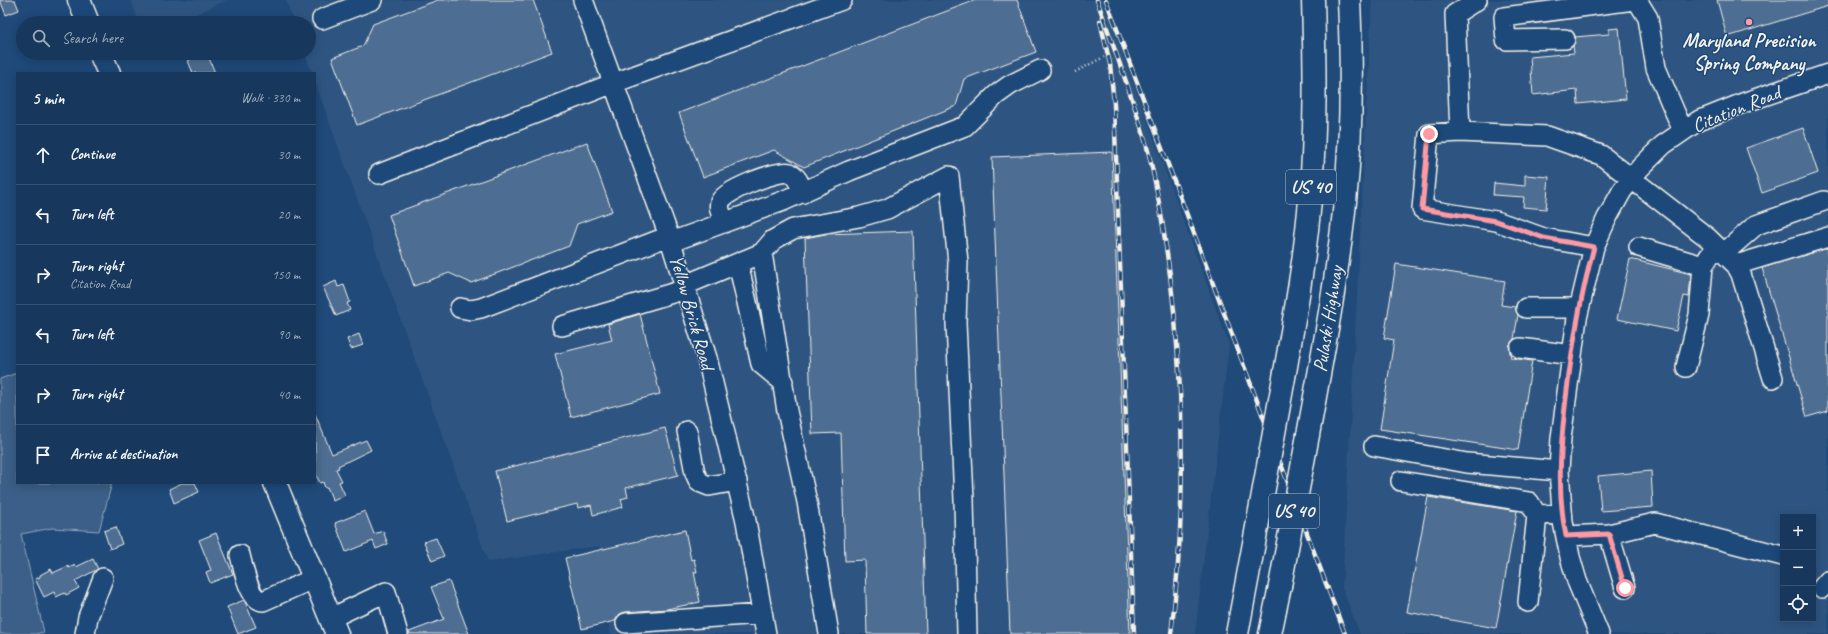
<!DOCTYPE html>
<meta charset="utf-8">
<style>
:root{--surface:#17385c;--page:#244365;--text:#f1f3f6;--muted:#9eacbb;--line:#365272}
body{margin:0;font-family:Caveat,sans-serif;background:var(--page);color:var(--text)}
.controls{position:absolute;right:12px;bottom:12px;display:grid;overflow:hidden;border-radius:0px;box-shadow:0 2px 10px #0003}
.controls button{width:36px;height:36px;display:grid;place-items:center;padding:0;border:0;border-bottom:1px solid var(--line);background:var(--surface);color:var(--text);font:20px sans-serif}
.stop{position:absolute;width:12px;height:12px;margin:-9px;border:3px solid #ff9aa2;border-radius:50%;background:#fff}
.stop.end{background:#ff9aa2;border-color:#fff;box-shadow:0 1px 4px #0008}
.list{margin:0;padding:0;list-style:none}
h2{display:flex;justify-content:space-between;align-items:center;height:52px;margin:0;padding:0 16px;font-size:17px}
h2 small{font-size:13px;font-weight:400;color:var(--muted)}
.list li{display:grid;grid-template-columns:26px 1fr auto;gap:12px;align-items:center;box-sizing:border-box;height:60px;padding:0 16px;border-top:1px solid var(--line)}
.list b{display:block;font-size:15px;white-space:nowrap}
.list p{margin:0;font-size:13px;white-space:nowrap;color:var(--muted)}
.list em{font-size:13px;font-style:normal;color:var(--muted)}
.icon{flex:none;width:22px;height:22px;fill:none;stroke:currentColor;stroke-width:2;stroke-linecap:round;stroke-linejoin:round}
.map{position:relative;flex:none;width:1828px;height:634px;overflow:hidden}
.search{position:absolute;background:var(--surface);box-shadow:0 2px 10px #0003;left:16px;top:16px;width:300px;height:44px;display:flex;align-items:center;gap:10px;box-sizing:border-box;padding:0 14px;border-radius:22px;color:var(--muted);font-size:15px}
.panel{position:absolute;background:var(--surface);box-shadow:0 2px 10px #0003;left:16px;top:72px;width:300px;height:412px;border-radius:0px}
.map>svg:first-child{display:block}
.built{fill:#2d5581;fill-rule:evenodd}
.green{fill:#3a5f88;stroke:#97a8b8}
.building{fill:#4d6e92;stroke:#f4f1e8}
.lines{fill:none;stroke-linecap:round;stroke-linejoin:round}
.minor-casing{stroke:#f4f1e8;stroke-width:22}
.major-casing{stroke:#f4f1e8;stroke-width:25}
.highway-casing{stroke:#f4f1e8;stroke-width:25}
.path{stroke:#f4f1e8;stroke-width:2.5;stroke-dasharray:1 3;stroke-linecap:butt}
.minor{stroke:#1f4a7a;stroke-width:19}
.major{stroke:#1f4a7a;stroke-width:22}
.highway{stroke:#1f4a7a;stroke-width:22}
.rail-casing{stroke:#f4f1e8;stroke-width:4.5}
.rail{stroke:#1f4a7a;stroke-width:3;stroke-dasharray:9;stroke-linecap:butt}
.highway-bridge-casing{stroke:#f4f1e8;stroke-width:25;stroke-linecap:butt}
.highway-bridge{stroke:#1f4a7a;stroke-width:22}
.route{stroke:#ff9aa2;stroke-width:5}
.poi-dot{fill:#ff9aa2;stroke:#1f4a7a;stroke-width:1.5}
.labels{text-anchor:middle;dominant-baseline:central;stroke-width:3;stroke-linejoin:round;paint-order:stroke}
.shield{fill:#1f4a7a;stroke:#b4bfc7;stroke-width:1}
.shield-label{font-size:19px;font-weight:bold;fill:#f4f1e8}
.poi-label{font-size:20px;font-weight:bold;fill:#f4f1e8;stroke:#1f4a7a}
.street-label{font-size:20px;fill:#f4f1e8;stroke:#1f4a7a}
</style>
<div class="map">
<svg width="1828" height="634" viewBox="0 0 1828 634">
<rect width="100%" height="100%" fill="#1f4a7a"/>
<filter id="ink" filterUnits="userSpaceOnUse"><feTurbulence type="fractalNoise" baseFrequency=".025" numOctaves="2"/><feDisplacementMap in="SourceGraphic" scale="8" xChannelSelector="R" yChannelSelector="G"/><feConvolveMatrix kernelMatrix="1 2 1 2 8 2 1 2 1" color-interpolation-filters="sRGB"/></filter>
<g filter="url(#ink)">
<!-- built -->
<path class="built" d="M131,0H227L177,23H139Z
M286,0H1103L1229,345L1195,634H610L599,546L488,562L315,82V73H312L305,53H309V23H294Z
M1372,0H1828V634H1360L1342,588ZM1783,517H1813V619H1783Z"/>
<!-- green -->
<path class="green" d="M17,373V483H112L99,531L52,528L21,534L44,632L35,634H0V379Z"/>
<!-- building -->
<path class="building" d="M0,0H15L19,10L6,15Z
M438,0H533L552,52L357,125L332,58L363,46L373,24Z
M976,0H1017L1036,52L964,79L956,106L804,167L774,150L703,177L679,113Z
M1717,0H1828V6L1727,37Z
M1619,28L1626,99L1578,104L1577,90L1533,95L1530,57L1574,53L1573,46L1575,37L1609,34V29Z
M188,53H207L215,73H193L188,61L190,60Z
M1803,128L1818,173L1762,193L1746,148Z
M587,142L612,211L577,224L569,246L471,283L449,273L414,286L389,215Z
M1112,152L1130,634H1010L992,157Z
M1525,175L1549,177L1546,209L1523,207L1524,197L1493,195L1494,183L1525,186Z
M913,231L926,634H867L865,560L845,561L841,433L812,434L805,238L825,234Z
M1828,248V411L1807,417L1762,268Z
M1630,259L1691,274L1689,297L1684,296L1676,331L1617,319Z
M1396,264L1505,281L1501,305L1515,307L1518,315L1514,339L1509,346L1511,358L1532,361L1518,450L1380,429L1394,340L1384,338Z
M336,281L338,287L344,285L350,302L347,303L350,310L336,316L323,287Z
M640,314L660,394L571,417L555,354L612,340L608,324Z
M359,334L363,345L351,349L347,339Z
M315,414L332,454L366,440L371,450L338,466L339,468L336,469L342,481L339,482L345,495L333,501L327,487L325,488L323,482L320,483L315,473Z
M665,428L678,475L626,488L628,497L621,499L623,507L593,515L591,505L578,508L577,504L507,521L495,471Z
M1651,471L1653,507L1601,511L1598,476Z
M182,483H195L199,492L174,503L169,489Z
M1428,497L1517,511L1496,628L1407,612Z
M365,511L374,534L383,531L388,544L376,549L373,541L346,552L335,523Z
M116,527L122,544L110,549L104,531Z
M685,530L691,560L694,559L697,572H694L700,602L667,609L625,612L620,614L615,621L582,629L565,558Z
M216,533L233,574L210,583L206,572L211,570L199,540Z
M436,538L444,556L432,561L424,542Z
M93,559L98,569L75,581L79,588L66,595L65,593L56,597L54,592L44,597L35,579L40,577V575L51,569L53,573L68,566L69,568L75,565L76,567Z
M449,581L469,634H409V632L444,619L431,587Z
M244,600L256,627L238,634L227,607Z"/>
<g class="lines">
<!-- minor casing -->
<g class="minor-casing">
<path id="minor" d="M583,0L669,236L707,358L746,521L766,634
M1477,0L1455,14L1460,132L1547,136L1601,155L1708,238L1736,265L1741,274L1773,378
M1637,0L1648,18L1656,68L1683,131
M322,19L372,0
M1565,39L1506,40L1504,17L1634,0
M1460,132L1429,134L1422,209L1496,221L1544,238L1594,247
M379,174L614,83L842,0
M724,223C722,216 718,208 720,202C723,191 779,169 790,173C798,177 800,185 803,193
M671,242L783,201L849,171L965,126L996,95L1010,85L1040,70
M1639,247L1703,266L1710,255
M762,253L787,411L807,502L829,634
M1724,253L1756,225L1824,201
M738,263L761,364L783,382
M1736,265L1828,237
M685,285L762,253L773,240L793,229L859,217L887,209L949,176L958,262L956,323L964,500L967,634
M460,308L471,310L481,308L669,236
M1526,308H1579
M562,326L686,289
M1520,348L1572,355
M1686,367L1699,315L1703,266
M687,431L695,473L699,482L709,486L737,481
M1374,446L1467,463L1559,471
M1401,481L1529,502L1537,515L1562,514
M1609,534L1655,523L1783,556
M1566,536L1609,534L1625,588
M240,555C243,567 249,600 263,601L315,578
M1822,588L1828,581
M1528,602L1537,515
M331,618L386,592L398,634
M626,623L762,614
M85,634L88,617L103,578
M1599,634L1577,581L1570,557L1563,522L1559,471L1561,438L1577,318L1594,247L1607,218L1622,191L1640,168L1663,145L1698,121L1743,103L1828,74"/>
</g>
<!-- major casing -->
<g class="major-casing">
<path id="major" d="M79,0L88,23
M100,53L109,73
M275,483L337,634"/>
</g>
<!-- highway casing -->
<g class="highway-casing">
<path id="highway" d="M1285,372C1295,315 1305,258 1310,200C1316,134 1315,67 1313,0
M1308,435C1322,358 1337,281 1345,202C1352,135 1352,67 1349,0
M1237,634L1257,527
M1270,634L1280,586"/>
</g>
<!-- path -->
<path class="path" d="M1075,72L1104,57"/>
<!-- minor -->
<use href="#minor" class="minor"/>
<!-- major -->
<use href="#major" class="major"/>
<!-- highway -->
<use href="#highway" class="highway"/>
<!-- rail casing -->
<g class="rail-casing">
<path id="rail" d="M1097,0C1114,49 1133,97 1147,147C1158,189 1164,232 1170,275C1185,394 1186,515 1171,634
M1106,0L1345,634
M1100,21L1110,64L1114,104L1134,634"/>
</g>
<!-- rail -->
<use href="#rail" class="rail"/>
<!-- highway-bridge casing -->
<g class="highway-bridge-casing">
<path id="highway-bridge" d="M1257,527L1285,372
M1280,586L1308,435"/>
</g>
<!-- highway-bridge -->
<use href="#highway-bridge" class="highway-bridge"/>
</g>
</g>
<g class="lines" filter="url(#ink)">
<!-- route -->
<path class="route" d="M1429,134L1422,209L1496,221L1544,238L1594,247C1581,294 1573,342 1567,390C1561,439 1556,488 1566,536L1609,534L1625,588"/>
</g>
<!-- markers -->
<circle class="poi-dot" cx="1749" cy="22" r="4"/>
<g class="labels">
<!-- shield labels -->
<g class="shield">
<rect x="1286" y="170" width="50" height="34" rx="3"/>
<rect x="1269" y="494" width="50" height="34" rx="3"/>
</g>
<g class="shield-label">
<text x="1311" y="187">US 40</text>
<text x="1294" y="511">US 40</text>
</g>
<!-- poi labels -->
<g class="poi-label">
<text x="1749" y="40">Maryland Precision<tspan x="1749" dy="23">Spring Company</tspan></text>
</g>
<!-- street labels -->
<g class="street-label">
<text transform="translate(1736 109) rotate(-22)">Citation Road</text>
<text transform="translate(692 312) rotate(74)">Yellow Brick Road</text>
<text transform="translate(1328 319) rotate(-81)">Pulaski Highway</text>
</g>
</g>
</svg>
<div class="controls">
<button>+</button>
<button>−</button>
<button><svg class="icon" aria-label="locate" viewBox="0 0 24 24"><circle cx="12" cy="12" r="6"/><path d="M12 2v4M12 18v4M2 12h4M18 12h4"/></svg></button>
</div>
<div class="stop" style="left:1625px;top:588px"></div>
<div class="stop end" style="left:1429px;top:134px"></div>
<div class="search"><svg class="icon" aria-label="search" viewBox="0 0 24 24"><circle cx="10" cy="10" r="6"/><path d="M15 15l6 6"/></svg>Search here</div>
<section class="panel">
<h2>5 min<small>Walk · 330 m</small></h2>
<ul class="list">
<li><svg class="icon" aria-label="ahead" viewBox="0 0 24 24"><path d="M12 20V5M6 11l6-6 6 6"/></svg><div><b>Continue</b></div><em>30 m</em></li>
<li><svg class="icon" aria-label="left" viewBox="0 0 24 24"><path d="M17 20v-9H6M10 6l-5 5 5 5"/></svg><div><b>Turn left</b></div><em>20 m</em></li>
<li><svg class="icon" aria-label="right" viewBox="0 0 24 24"><path d="M7 20v-9h11M14 6l5 5-5 5"/></svg><div><b>Turn right</b><p>Citation Road</p></div><em>150 m</em></li>
<li><svg class="icon" aria-label="left" viewBox="0 0 24 24"><path d="M17 20v-9H6M10 6l-5 5 5 5"/></svg><div><b>Turn left</b></div><em>90 m</em></li>
<li><svg class="icon" aria-label="right" viewBox="0 0 24 24"><path d="M7 20v-9h11M14 6l5 5-5 5"/></svg><div><b>Turn right</b></div><em>40 m</em></li>
<li><svg class="icon" aria-label="arrive" viewBox="0 0 24 24"><path d="M6 21V4h12l-3 4 3 4H6"/></svg><div><b>Arrive at destination</b></div></li>
</ul>
</section>
</div>
